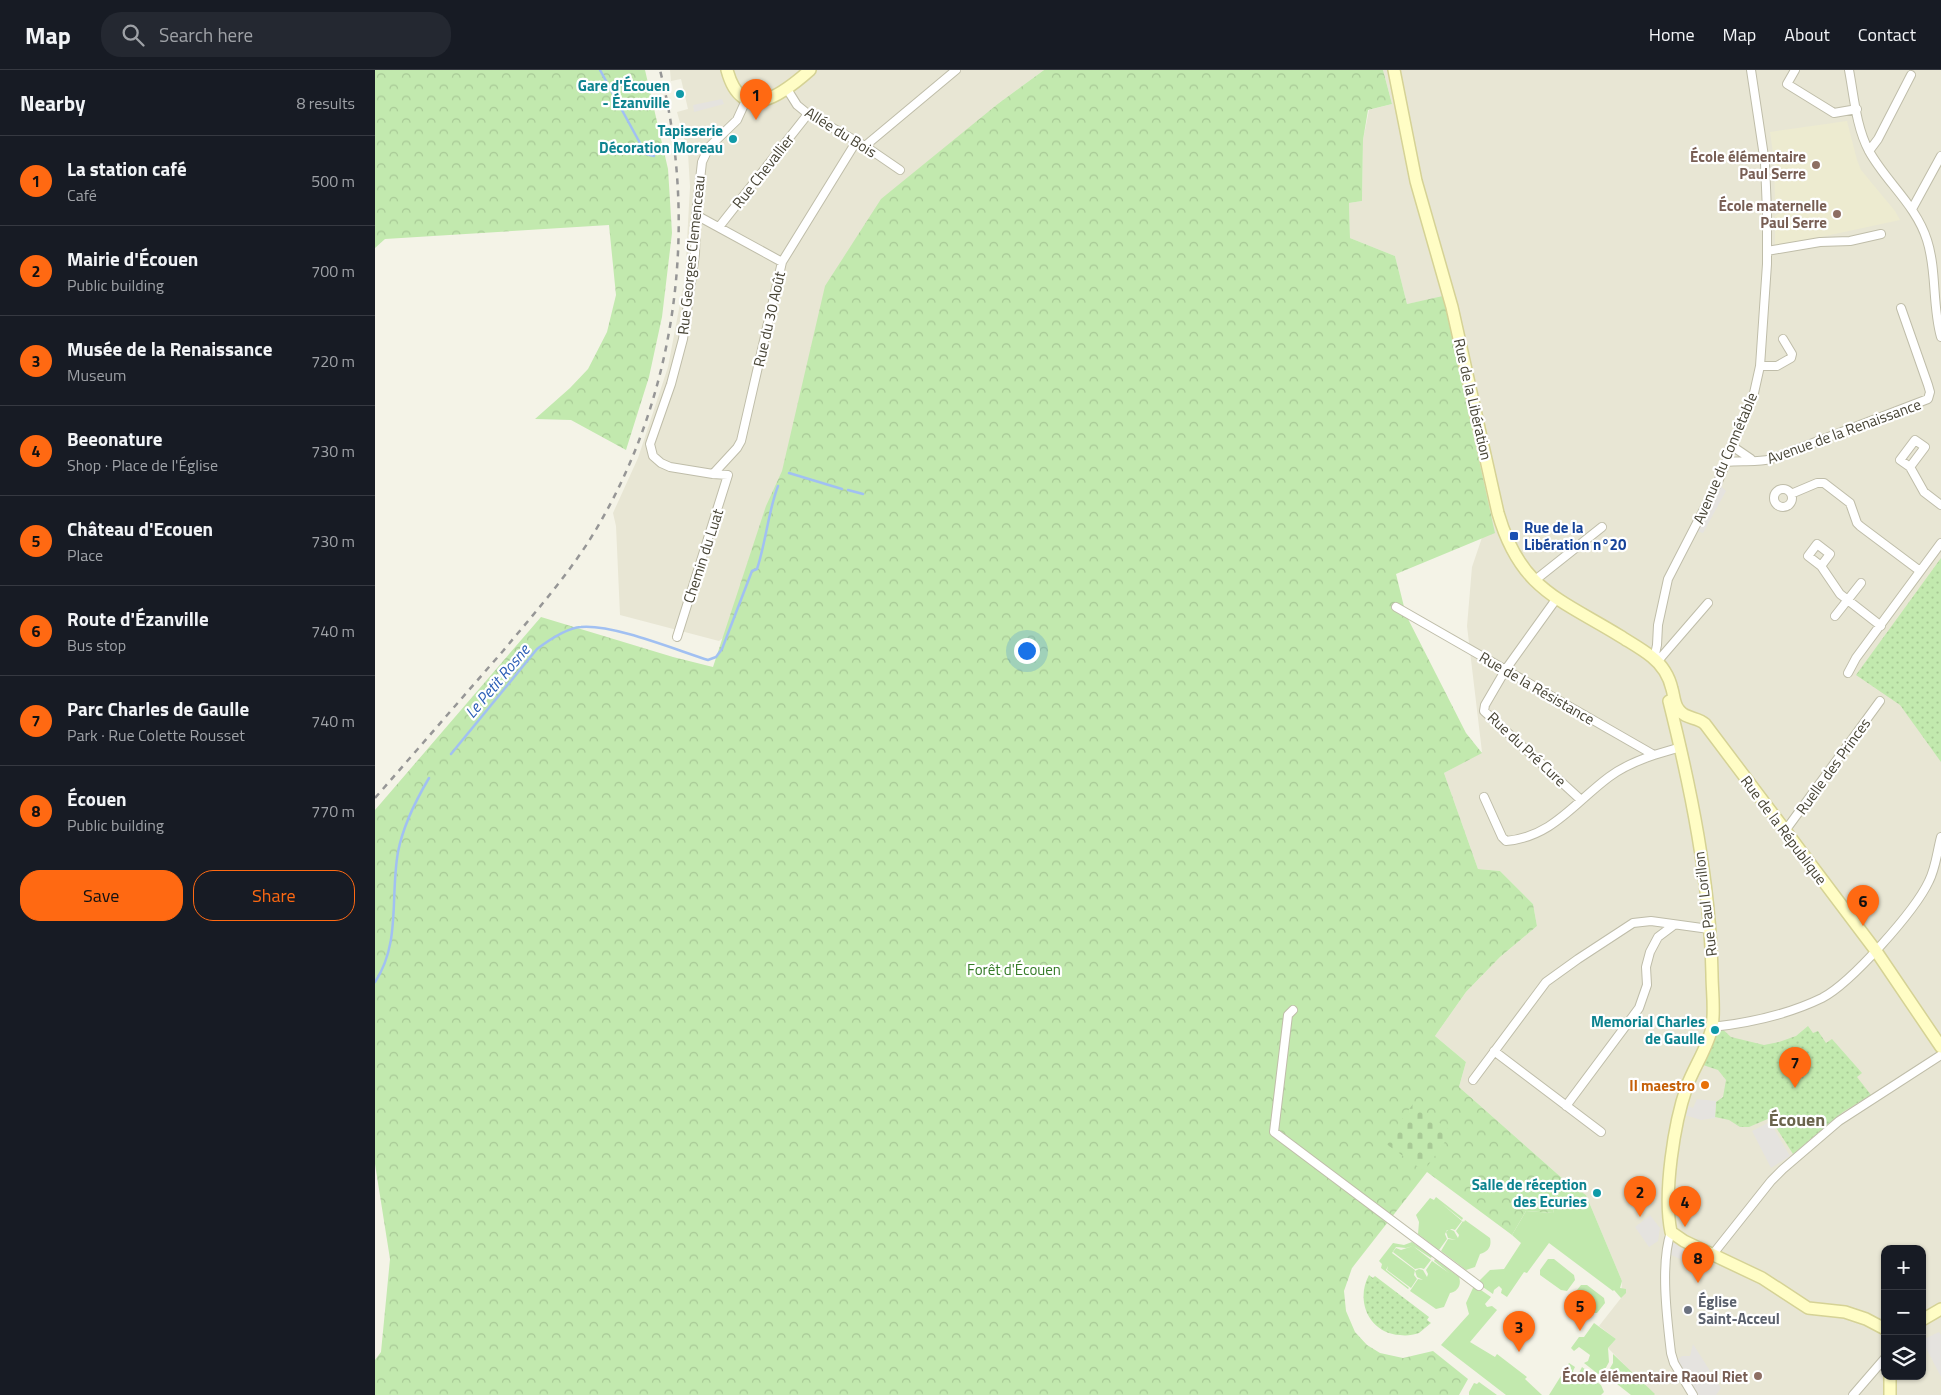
<!DOCTYPE html>
<meta charset="utf-8">
<style>
:root{--surface:#171b24;--page:#242831;--text:#f1f3f6;--muted:#9ea1a6;--line:#363941;--accent:#ff6912}
body{margin:0;font-family:"Titillium Web",sans-serif;background:var(--page);color:var(--text)}
.controls{position:absolute;right:15px;bottom:15px;display:grid;overflow:hidden;border-radius:10px;box-shadow:0 1px 4px #0004}
.controls button{width:45px;height:45px;display:grid;place-items:center;padding:0;border:0;border-bottom:1px solid var(--line);background:var(--surface);color:var(--text);font:25px sans-serif}
.you{position:absolute;left:651px;top:580px;width:18px;height:18px;margin:-12px;border:4px solid #fff;border-radius:50%;background:#1a73e8;box-shadow:0 0 0 8px #1a73e833}
.badge{display:grid;place-items:center;width:32px;height:32px;border-radius:50%;background:var(--accent);color:#111;font-size:16px;font-weight:700}
.pin{position:absolute;translate:-50% -41px;filter:drop-shadow(0 1px 2px #0008)}
.pin::after{content:'';position:absolute;top:26px;width:18px;height:15px;background:inherit;clip-path:polygon(0 0,100% 0,50% 100%)}
.list{margin:0;padding:0;list-style:none}
h2{display:flex;justify-content:space-between;align-items:center;height:65px;margin:0;padding:0 20px;font-size:21px}
h2 small{font-size:16px;font-weight:400;color:var(--muted)}
.list li{display:grid;grid-template-columns:32px 1fr auto;gap:15px;align-items:center;box-sizing:border-box;height:90px;padding:0 20px;border-top:1px solid var(--line)}
.list b{display:block;font-size:19px;white-space:nowrap}
.list p{margin:0;font-size:16px;white-space:nowrap;color:var(--muted)}
.list em{font-size:16px;font-style:normal;color:var(--muted)}
.actions{display:flex;gap:10px;padding:15px 20px}
.actions a{flex:1;padding:11px 0;border:1px solid var(--accent);border-radius:20px;text-align:center;font-size:18px;color:var(--accent)}
.actions .main{background:var(--accent);color:#111}
.icon{flex:none;width:28px;height:28px;fill:none;stroke:currentColor;stroke-width:2;stroke-linecap:round;stroke-linejoin:round}
.map{position:relative;flex:none;width:1566px;height:1325px;overflow:hidden}
header{display:flex;align-items:center;gap:30px;box-sizing:border-box;height:70px;padding:0 25px;background:var(--surface);border-bottom:1px solid var(--line)}
header strong{font-size:24px}
nav{display:flex;gap:28px;margin-inline-start:auto;font-size:18px}
.search{width:350px;height:45px;background:var(--page);display:flex;align-items:center;gap:12px;box-sizing:border-box;padding:0 18px;border-radius:20px;color:var(--muted);font-size:19px}
main{display:flex}
aside{flex:1;background:var(--surface)}
.map>svg:first-child{display:block}
.residential{fill:#e8e6d4;fill-rule:evenodd}
.education{fill:#edebd0}
.grass{fill:#c2e9ae}
.forest{fill:url(#forest-crowns)}
.cemetery{fill:url(#cemetery-stones)}
.park{fill:url(#park-dots)}
.parking{fill:#e5e3df}
.lines{fill:none;stroke-linecap:round;stroke-linejoin:round}
.stream{stroke:#a1c0f2;stroke-width:2.5}
.street-casing{stroke:#bfbda9;stroke-width:10}
.secondary-casing{stroke:#d5d295;stroke-width:14}
.street{stroke:#fff;stroke-width:8}
.secondary{stroke:#fffdc5;stroke-width:11}
.rail{stroke:#969696;stroke-width:2.5;stroke-dasharray:6 6;stroke-linecap:butt}
.culture-dot{fill:#0f9aa8;stroke:#fff;stroke-width:2}
.education-dot{fill:#8d6e63;stroke:#fff;stroke-width:2}
.transit-dot{fill:#1a4fb4;stroke:#fff;stroke-width:2}
.food-dot{fill:#e8710a;stroke:#fff;stroke-width:2}
.worship-dot{fill:#6b7280;stroke:#fff;stroke-width:2}
.labels{text-anchor:middle;dominant-baseline:central;stroke-width:4.5;stroke-linejoin:round;paint-order:stroke}
.culture-label{font-size:15px;font-weight:bold;fill:#0d838f;stroke:#fff;text-anchor:end}
.street-label{font-size:15px;fill:#474435;stroke:#fff}
.education-label{font-size:15px;font-weight:bold;fill:#785e54;stroke:#fff;text-anchor:end}
.transit-label{font-size:15px;font-weight:bold;fill:#164399;stroke:#fff;text-anchor:start}
.park-label{font-size:15px;fill:#347b27;stroke:#fff}
.food-label{font-size:15px;font-weight:bold;fill:#c56008;stroke:#fff;text-anchor:end}
.worship-label{font-size:15px;font-weight:bold;fill:#5b616d;stroke:#fff;text-anchor:start}
.water-label{font-size:16px;font-style:italic;fill:#2b5eb6;stroke:#fff}
.quarter-label{font-size:18px;font-weight:bold;fill:#6a644c;stroke:#fff}
</style>
<header>
<strong>Map</strong>
<div class="search"><svg class="icon" aria-label="search" viewBox="0 0 24 24"><circle cx="10" cy="10" r="6"/><path d="M15 15l6 6"/></svg>Search here</div>
<nav><a>Home</a><a>Map</a><a>About</a><a>Contact</a></nav>
</header>
<main>
<aside>
<h2>Nearby<small>8 results</small></h2>
<ul class="list">
<li><span class="badge">1</span><div><b>La station café</b><p>Café</p></div><em>500 m</em></li>
<li><span class="badge">2</span><div><b>Mairie d'Écouen</b><p>Public building</p></div><em>700 m</em></li>
<li><span class="badge">3</span><div><b>Musée de la Renaissance</b><p>Museum</p></div><em>720 m</em></li>
<li><span class="badge">4</span><div><b>Beeonature</b><p>Shop · Place de l'Église</p></div><em>730 m</em></li>
<li><span class="badge">5</span><div><b>Château d'Ecouen</b><p>Place</p></div><em>730 m</em></li>
<li><span class="badge">6</span><div><b>Route d'Ézanville</b><p>Bus stop</p></div><em>740 m</em></li>
<li><span class="badge">7</span><div><b>Parc Charles de Gaulle</b><p>Park · Rue Colette Rousset</p></div><em>740 m</em></li>
<li><span class="badge">8</span><div><b>Écouen</b><p>Public building</p></div><em>770 m</em></li>
</ul>
<div class="actions"><a class="main">Save</a><a>Share</a></div>
</aside>
<div class="map">
<svg width="1566" height="1325" viewBox="0 0 1566 1325">
<defs>
<pattern id="forest-crowns" width="20" height="18" patternUnits="userSpaceOnUse" patternTransform="scale(1.25)"><rect width="20" height="18" fill="#c2e9ae"/><path d="M2 6a3 3 0 1 1 6 0M12 15a3 3 0 1 1 6 0" fill="none" stroke="#a8c996"/></pattern>
<pattern id="cemetery-stones" width="16" height="16" patternUnits="userSpaceOnUse" patternTransform="scale(1.25)"><rect width="16" height="16" fill="#c2e9ae"/><path d="M2 7V4a2 2 0 0 1 4 0v3zM10 15v-3a2 2 0 0 1 4 0v3z" fill="#a8c996"/></pattern>
<pattern id="park-dots" width="8" height="8" patternUnits="userSpaceOnUse" patternTransform="scale(1.25)"><rect width="8" height="8" fill="#c2e9ae"/><path d="M2 2h.1M6 6h.1" fill="none" stroke="#a8c996" stroke-width="1.8" stroke-linecap="round"/></pattern>
</defs>
<rect width="100%" height="100%" fill="#f4f3e7"/>
<!-- residential -->
<path class="residential" d="M295,0H669L624,33L384,541L344,571L245,545L241,456L238,443L263,388L293,297L310,207L315,117L313,83L302,42L313,39L306,9L296,11Z
M1008,0H1566V1325H1279L1233,1278L1241,1269L1224,1256L1246,1228L1247,1211L1211,1125L1188,1109L1084,1017L1091,992L1060,966L1091,922L1125,887L1162,856L1158,834L1125,801L1103,799L1069,703L1107,682L1092,556L1097,497L1115,444L1068,227L1032,234L1020,186L975,168L974,133L987,131L988,70L994,40L1017,34ZM1510,1179H1547V1306H1510Z"/>
<!-- education -->
<path class="education" d="M1472,51L1482,90L1486,100L1520,141L1525,150L1400,177V146L1406,142L1404,134L1400,132L1399,90L1395,62Z"/>
<!-- grass -->
<path class="grass" d="M1188,1109L1211,1125L1247,1211L1245,1218L1251,1219V1223L1246,1228L1239,1220L1238,1221L1174,1173L1152,1203L1149,1202L1132,1227L1126,1223L1127,1219L1124,1216L1119,1220L1118,1224L1105,1215V1210L1115,1200L1129,1199L1146,1173L1137,1165L1151,1141L1178,1143Z
M1061,1127L1088,1148L1087,1150L1067,1134L1087,1151L1080,1160L1077,1159L1072,1160L1070,1164L1072,1169L1064,1180L1043,1164L1044,1152L1041,1145L1055,1128L1059,1130Z
M1090,1150L1115,1168C1117,1176 1113,1182 1105,1184L1100,1197L1091,1200L1066,1181L1073,1169L1081,1170L1073,1168L1071,1162L1074,1159L1079,1161L1083,1168L1084,1165L1081,1161L1088,1151L1089,1152Z
M1037,1172L1057,1186L1056,1188L1038,1176L1031,1178L1021,1177L1017,1183L1040,1200L1039,1205L1042,1209L1036,1218L1012,1200L1013,1196L1011,1200L1034,1218L1033,1219L1006,1198L1007,1194L1004,1191L1018,1173L1029,1175Z
M1038,1176L1056,1190L1049,1199L1046,1198L1040,1199L1018,1182L1021,1178L1026,1180Z
M1060,1189L1084,1207C1087,1215 1082,1222 1075,1223L1069,1237L1061,1239L1035,1221L1043,1209L1048,1210L1042,1207L1040,1201L1044,1199L1048,1200L1052,1207L1053,1204L1051,1200L1057,1191L1074,1203L1059,1191Z
M1173,1189H1179L1199,1205L1200,1210L1192,1221L1186,1220L1165,1205V1200Z
M1206,1215H1212L1229,1228L1230,1233L1222,1243H1217L1198,1229V1225Z
M1098,1218H1103L1116,1227L1110,1234L1112,1237L1117,1236L1122,1240L1095,1272L1120,1287L1122,1284L1152,1307L1150,1309L1167,1325H1131L1066,1275L1094,1244L1091,1233Z
M1219,1253L1241,1269L1233,1278L1234,1292L1228,1303L1227,1302L1223,1304L1209,1293L1213,1291L1215,1285L1204,1277L1199,1281L1196,1278L1204,1267H1209Z
M1238,1284L1280,1324L1279,1325H1256L1242,1314L1243,1310H1238L1231,1305L1238,1293Z
M1194,1293L1200,1297L1198,1301L1200,1304L1204,1303L1207,1297L1220,1307V1311L1226,1315L1229,1322L1226,1325H1174Z
M1104,1312L1122,1325H1094V1322L1099,1313L1102,1314Z"/>
<!-- forest -->
<path class="forest" d="M0,0H270L293,99L297,163L287,247L274,307L251,380L196,350L160,349L195,318L213,299L232,262L241,225L234,155L10,169L0,178Z
M669,0H1008L1017,34L993,40L988,70L987,131L974,133L975,168L1020,186L1032,234L1068,226L1120,463L1021,504L1031,545L1091,663L1107,683L1069,703L1103,799L1125,801L1158,834L1162,856L1125,887L1091,922L1060,966L1091,992L1084,1017L1188,1109L1178,1143L1151,1141L1137,1165L1052,1102L977,1198L969,1221L971,1241L980,1262L992,1275L1005,1283L1028,1288L1058,1281L1093,1309L1084,1325H0V1290L6,1282L15,1189L0,1094V740L166,547L298,587L338,597L391,436L407,401L450,216L506,129L624,33Z"/>
<!-- cemetery -->
<path class="cemetery" d="M1038,1034L1077,1062L1049,1101L1010,1073Z"/>
<!-- park -->
<path class="park" d="M1566,488V692L1525,635L1481,605Z
M1344,956L1356,967L1389,975L1404,972L1421,966L1433,956L1438,963L1443,961L1451,973L1457,969L1487,1003L1482,1007L1496,1025L1468,1042L1418,1084L1395,1048L1374,1057H1365L1354,1050L1340,1047L1341,1032L1348,1027L1351,1010L1343,1000L1325,994L1334,965Z
M994,1205L998,1208L1000,1206L1054,1247L1052,1250L1056,1253C1052,1256 1048,1260 1044,1263C1038,1265 1031,1266 1025,1265C994,1263 980,1231 994,1205Z"/>
<!-- parking -->
<path class="parking" d="M347,29L349,34L319,42L318,35Z
M1345,415L1351,421L1328,463L1321,461Z
M1322,1029L1341,1031L1340,1048L1326,1050L1310,1045L1313,1036L1318,1038Z
M1395,1052L1415,1086L1396,1098L1377,1061Z
M1275,1145L1285,1158L1283,1171L1274,1177L1260,1157Z
M1301,1172L1335,1188L1327,1198L1296,1185L1297,1173Z
M1564,1262L1566,1265V1307L1547,1270Z
M1318,1274L1346,1318L1341,1325H1318L1299,1293L1307,1286H1315Z"/>
<g class="lines">
<!-- stream -->
<path class="stream" d="M225,0L271,84L279,86
M414,403L467,419
M473,420L488,424
M76,684L162,579C174,570 191,558 206,557C238,554 301,580 333,590L341,587L347,579L377,501L382,499C391,472 393,442 403,416
M0,912C26,873 15,826 23,782C28,756 41,730 54,708"/>
<!-- street casing -->
<g class="street-casing">
<path id="street" d="M1420,0L1412,14L1459,43L1482,39
M1474,0C1479,26 1481,57 1494,81C1511,112 1541,135 1552,170C1562,201 1557,235 1566,267
M412,19L422,35L433,44L490,76L525,100
M490,76L581,0
M1494,81L1503,69L1536,5
M1537,139L1566,86
M321,145L407,192
M344,157L433,44
M1392,181L1445,172L1475,171L1506,164
M1385,296H1402L1416,288L1417,284L1408,269
M1357,376L1376,389
M1351,392C1366,390 1382,393 1396,389L1553,329L1555,322L1553,315L1526,238
M1535,397L1550,377L1540,370L1525,390L1535,397L1549,422L1566,435
M338,404L362,378L366,371L407,192L481,72
M1399 428a9 9 0 1 1 18 0a9 9 0 1 1-18 0Z
M1416,424L1442,413H1449L1475,433L1482,453L1485,456L1545,501
M1446,496L1455,484L1442,474L1433,486L1446,496L1465,524L1506,556
M1159,511L1227,457
M1182,528L1131,599L1110,635L1109,641L1206,730
M1021,537L1279,685L1306,677
M1460,546L1486,513
M302,567L353,405L338,404L295,397L286,393L278,386L275,374L296,314L308,269L320,184L321,145L327,92L334,77L362,50L372,28
M1279,589L1282,575L1283,555L1293,509L1343,412L1379,323L1385,296L1392,194V142L1390,93L1376,0
M1282,592L1333,533
M1473,603L1481,588L1566,473
M1109,727L1127,767L1131,771C1177,767 1199,733 1234,707C1246,698 1264,690 1279,685
M1410,761L1505,631
M918,940L913,945L899,1062L1104,1216
M1337,957C1374,953 1412,945 1447,928C1476,913 1540,841 1554,811C1561,797 1562,782 1566,767
M1119,981L1226,1062
M1098,1010L1171,912L1203,889L1258,853L1276,851L1334,859
M1191,1036L1264,938L1272,915L1271,897L1275,882L1283,867L1299,855
M1296,1162C1285,1193 1292,1249 1296,1283L1299,1293L1318,1325
M1338,1184L1396,1111L1408,1099L1464,1051L1566,985
M1478,1325L1510,1288"/>
</g>
<!-- secondary casing -->
<g class="secondary-casing">
<path id="secondary" d="M352,0C367,56 408,24 435,0
M1019,0L1041,111L1077,237L1123,443C1145,519 1183,528 1245,566C1256,573 1267,579 1277,587C1287,595 1294,606 1297,619C1299,625 1299,635 1304,640C1310,649 1323,647 1330,654L1501,881L1566,977
M1294,631C1316,719 1335,812 1337,904C1337,921 1340,940 1337,957C1333,977 1319,997 1312,1016C1299,1053 1288,1124 1296,1162L1309,1171L1387,1208L1433,1238L1470,1242L1491,1249L1510,1259
M1547,1250L1566,1239
M1515,1325V1306"/>
</g>
<!-- street -->
<use href="#street" class="street"/>
<!-- secondary -->
<use href="#secondary" class="secondary"/>
<!-- rail -->
<path class="rail" d="M0,728C43,679 85,630 128,581C157,546 187,512 212,474C301,335 325,159 285,0"/>
</g>
<!-- markers -->
<g class="culture-dot">
<circle cx="305" cy="24" r="5"/>
<circle cx="358" cy="69" r="5"/>
<circle cx="1340" cy="960" r="5"/>
<circle cx="1222" cy="1123" r="5"/>
</g>
<g class="education-dot">
<circle cx="1441" cy="95" r="5"/>
<circle cx="1462" cy="144" r="5"/>
<circle cx="1383" cy="1306" r="5"/>
</g>
<rect class="transit-dot" x="1134" y="461" width="10" height="10" rx="2.5"/>
<circle class="food-dot" cx="1330" cy="1015" r="5"/>
<circle class="worship-dot" cx="1313" cy="1240" r="5"/>
<g class="labels">
<!-- culture labels -->
<g class="culture-label">
<text x="295" y="15">Gare d'Écouen<tspan x="295" dy="17">- Ézanville</tspan></text>
<text x="348" y="60">Tapisserie<tspan x="348" dy="17">Décoration Moreau</tspan></text>
<text x="1330" y="951">Memorial Charles<tspan x="1330" dy="17">de Gaulle</tspan></text>
<text x="1212" y="1114">Salle de réception<tspan x="1212" dy="17">des Ecuries</tspan></text>
</g>
<!-- street labels -->
<g class="street-label">
<text transform="translate(466 62) rotate(32)">Allée du Bois</text>
<text transform="translate(388 101) rotate(-52)">Rue Chevallier</text>
<text transform="translate(316 185) rotate(-84)">Rue Georges Clemenceau</text>
<text transform="translate(394 249) rotate(-77)">Rue du 30 Août</text>
<text transform="translate(1098 329) rotate(77)">Rue de la Libération</text>
<text transform="translate(1469 361) rotate(-20)">Avenue de la Renaissance</text>
<text transform="translate(1350 388) rotate(-67)">Avenue du Connétable</text>
<text transform="translate(328 486) rotate(-72)">Chemin du Luat</text>
<text transform="translate(1162 618) rotate(30)">Rue de la Résistance</text>
<text transform="translate(1152 679) rotate(43)">Rue du Pré Cure</text>
<text transform="translate(1458 696) rotate(-54)">Ruelle des Princes</text>
<text transform="translate(1409 760) rotate(53)">Rue de la République</text>
<text transform="translate(1330 834) rotate(-97)">Rue Paul Lorillon</text>
</g>
<!-- education labels -->
<g class="education-label">
<text x="1431" y="86">École élémentaire<tspan x="1431" dy="17">Paul Serre</tspan></text>
<text x="1452" y="135">École maternelle<tspan x="1452" dy="17">Paul Serre</tspan></text>
<text x="1373" y="1306">École élémentaire Raoul Riet</text>
</g>
<!-- transit labels -->
<g class="transit-label">
<text x="1149" y="457">Rue de la<tspan x="1149" dy="17">Libération n°20</tspan></text>
</g>
<!-- park labels -->
<g class="park-label">
<text x="639" y="899">Forêt d'Écouen</text>
</g>
<!-- food labels -->
<g class="food-label">
<text x="1320" y="1015">Il maestro</text>
</g>
<!-- worship labels -->
<g class="worship-label">
<text x="1323" y="1231">Église<tspan x="1323" dy="17">Saint-Acceul</tspan></text>
</g>
<!-- water labels -->
<g class="water-label">
<text transform="translate(122 611) rotate(-50)">Le Petit Rosne</text>
</g>
<!-- quarter labels -->
<g class="quarter-label">
<text x="1422" y="1049">Écouen</text>
</g>
</g>
</svg>
<div class="controls">
<button>+</button>
<button>−</button>
<button><svg class="icon" aria-label="layers" viewBox="0 0 24 24"><path d="M12 4l9 5-9 5-9-5zM3 14l9 5 9-5"/></svg></button>
</div>
<div class="you"></div>
<div class="pin badge" style="left:381px;top:50px">1</div>
<div class="pin badge" style="left:1265px;top:1147px">2</div>
<div class="pin badge" style="left:1144px;top:1282px">3</div>
<div class="pin badge" style="left:1310px;top:1157px">4</div>
<div class="pin badge" style="left:1205px;top:1261px">5</div>
<div class="pin badge" style="left:1488px;top:856px">6</div>
<div class="pin badge" style="left:1420px;top:1018px">7</div>
<div class="pin badge" style="left:1323px;top:1213px">8</div>
</div>
</main>
